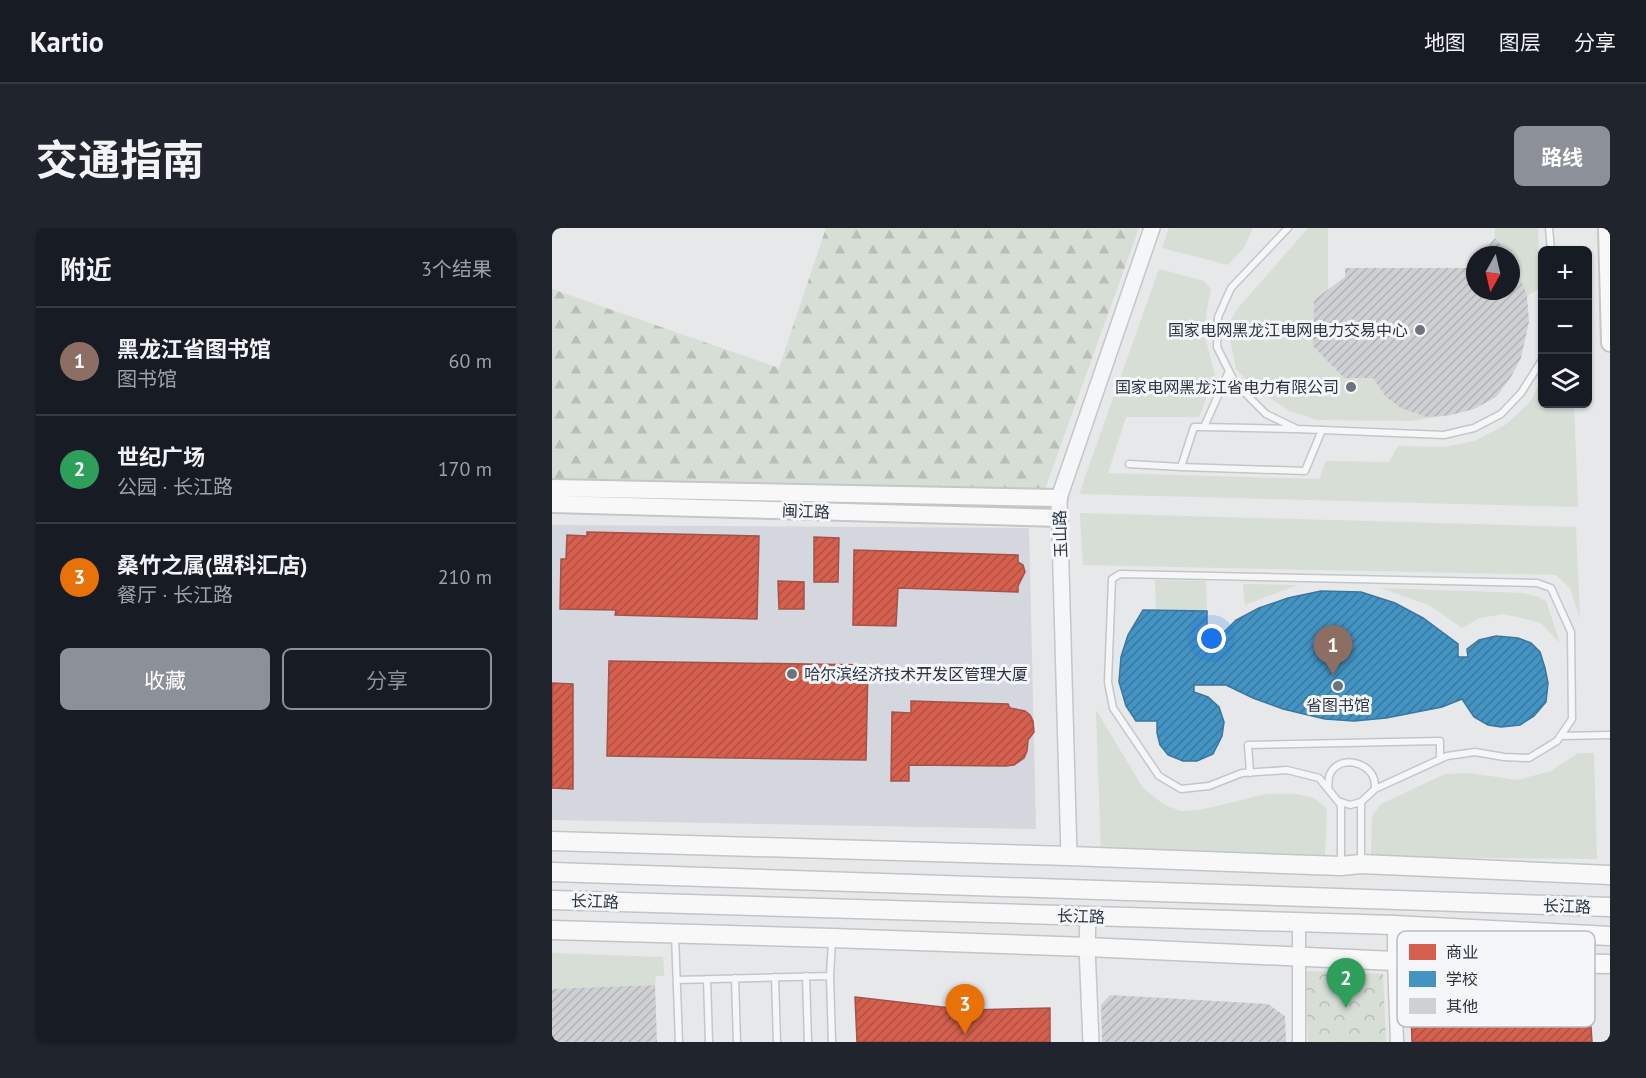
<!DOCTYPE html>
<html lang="zh">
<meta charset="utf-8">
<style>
:root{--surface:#171b24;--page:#20242c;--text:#f1f3f6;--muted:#9ea1a6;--line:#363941;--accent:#8c9099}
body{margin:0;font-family:"PT Sans","Noto Sans SC",sans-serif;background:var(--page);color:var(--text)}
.controls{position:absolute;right:18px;top:18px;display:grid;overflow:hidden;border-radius:9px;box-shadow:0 2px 4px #0004}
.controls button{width:54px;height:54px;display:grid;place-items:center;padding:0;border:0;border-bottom:2px solid var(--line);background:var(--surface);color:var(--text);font:30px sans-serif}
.compass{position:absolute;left:914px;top:18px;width:54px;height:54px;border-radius:50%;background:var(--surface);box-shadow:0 2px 4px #0004;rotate:188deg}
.you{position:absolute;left:660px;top:411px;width:21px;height:21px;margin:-15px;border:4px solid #fff;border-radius:50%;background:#1a73e8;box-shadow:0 0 0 9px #1a73e833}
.badge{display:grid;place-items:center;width:39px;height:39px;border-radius:50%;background:var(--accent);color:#fff;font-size:20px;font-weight:700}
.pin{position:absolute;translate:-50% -50px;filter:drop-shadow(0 2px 3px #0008)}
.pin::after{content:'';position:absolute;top:32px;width:21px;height:18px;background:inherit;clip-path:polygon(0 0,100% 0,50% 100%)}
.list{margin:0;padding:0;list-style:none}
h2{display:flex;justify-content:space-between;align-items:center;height:78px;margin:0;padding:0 24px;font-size:26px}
h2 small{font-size:20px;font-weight:400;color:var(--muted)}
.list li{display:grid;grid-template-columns:39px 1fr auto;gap:18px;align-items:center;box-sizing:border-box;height:108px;padding:0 24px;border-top:2px solid var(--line)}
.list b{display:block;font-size:22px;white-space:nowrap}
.list p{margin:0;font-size:20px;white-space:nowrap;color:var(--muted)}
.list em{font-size:20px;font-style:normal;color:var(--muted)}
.actions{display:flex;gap:12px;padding:18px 24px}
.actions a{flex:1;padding:14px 0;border:2px solid var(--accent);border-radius:9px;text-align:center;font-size:21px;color:var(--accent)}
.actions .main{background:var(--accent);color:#fff}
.icon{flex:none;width:33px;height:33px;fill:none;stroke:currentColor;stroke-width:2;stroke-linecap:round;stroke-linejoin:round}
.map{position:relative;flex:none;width:1058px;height:814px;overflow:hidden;border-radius:9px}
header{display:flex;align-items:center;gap:36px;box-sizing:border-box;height:84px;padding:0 30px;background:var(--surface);border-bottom:2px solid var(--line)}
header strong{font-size:28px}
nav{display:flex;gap:33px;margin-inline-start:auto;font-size:21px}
.intro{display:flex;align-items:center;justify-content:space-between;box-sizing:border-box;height:144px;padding:0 36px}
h1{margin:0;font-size:42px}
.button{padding:15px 27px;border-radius:9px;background:var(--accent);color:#fff;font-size:21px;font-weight:700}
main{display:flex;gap:36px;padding:0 36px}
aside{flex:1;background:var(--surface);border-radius:9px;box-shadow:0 2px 4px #0004}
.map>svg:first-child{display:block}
.built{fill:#d4d7dd}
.green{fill:#d6ded6}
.forest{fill:url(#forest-firs)}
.park{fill:url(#park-crowns)}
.shops{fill:url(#shops-hatch);stroke:#a3534b;stroke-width:1.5}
.schools{fill:url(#schools-hatch);stroke:#3c769d;stroke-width:1.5}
.building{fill:url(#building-hatch)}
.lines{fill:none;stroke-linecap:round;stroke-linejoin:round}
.service-casing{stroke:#c4c6c8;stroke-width:9}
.minor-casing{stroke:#c4c6c8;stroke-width:15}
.tertiary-casing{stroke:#c4c6c8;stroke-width:18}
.secondary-casing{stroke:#c4c6c8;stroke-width:20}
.primary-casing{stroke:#c2c5c8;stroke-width:21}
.service{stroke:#f5f6f7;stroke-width:6}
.minor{stroke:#f5f6f7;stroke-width:12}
.tertiary{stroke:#f5f6f7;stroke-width:15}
.secondary{stroke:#f8f8f8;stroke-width:16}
.primary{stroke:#f8f8f8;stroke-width:18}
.poi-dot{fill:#6c737f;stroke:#f4f6f9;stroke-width:2}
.labels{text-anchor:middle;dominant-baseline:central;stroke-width:6;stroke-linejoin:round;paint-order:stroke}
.poi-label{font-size:16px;fill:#2b3445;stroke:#f4f6f9;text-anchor:end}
.street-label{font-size:16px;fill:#2b3445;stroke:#f4f6f9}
.key{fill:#f4f6f9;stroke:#b8bcc3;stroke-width:1.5}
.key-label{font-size:16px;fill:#2b3445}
</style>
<header>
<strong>Kartio</strong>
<nav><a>地图</a><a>图层</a><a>分享</a></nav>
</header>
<div class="intro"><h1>交通指南</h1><a class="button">路线</a></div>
<main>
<aside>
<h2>附近<small>3个结果</small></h2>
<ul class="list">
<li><span class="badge" style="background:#8d6e63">1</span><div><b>黑龙江省图书馆</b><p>图书馆</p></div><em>60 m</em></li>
<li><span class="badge" style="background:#2e9e5b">2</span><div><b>世纪广场</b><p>公园 · 长江路</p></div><em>170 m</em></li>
<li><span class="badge" style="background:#e8710a">3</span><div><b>桑竹之属(盟科汇店)</b><p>餐厅 · 长江路</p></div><em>210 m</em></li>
</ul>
<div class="actions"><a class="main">收藏</a><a>分享</a></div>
</aside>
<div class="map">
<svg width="1058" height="814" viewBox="0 0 1058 814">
<defs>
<pattern id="forest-firs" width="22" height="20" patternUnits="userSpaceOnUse" patternTransform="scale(1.5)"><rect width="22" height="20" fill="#d6ded6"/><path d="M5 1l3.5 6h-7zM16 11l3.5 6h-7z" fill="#b8bfb9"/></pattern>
<pattern id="park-crowns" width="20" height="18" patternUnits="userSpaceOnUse" patternTransform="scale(1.5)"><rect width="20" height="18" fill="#d6ded6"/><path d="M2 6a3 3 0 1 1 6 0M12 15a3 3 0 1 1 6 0" fill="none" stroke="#b8bfb9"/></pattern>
<pattern id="shops-hatch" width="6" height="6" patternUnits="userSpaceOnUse" patternTransform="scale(1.5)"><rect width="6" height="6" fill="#d6604d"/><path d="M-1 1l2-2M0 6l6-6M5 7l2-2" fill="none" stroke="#ae5042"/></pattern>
<pattern id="schools-hatch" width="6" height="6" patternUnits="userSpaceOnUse" patternTransform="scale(1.5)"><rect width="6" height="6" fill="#4393c3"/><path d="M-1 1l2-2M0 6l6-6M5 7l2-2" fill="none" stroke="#3879a0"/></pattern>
<pattern id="building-hatch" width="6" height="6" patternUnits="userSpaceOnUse" patternTransform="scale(1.5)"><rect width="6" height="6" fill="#ced0d3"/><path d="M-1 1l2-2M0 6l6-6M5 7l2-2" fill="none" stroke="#b1b3b6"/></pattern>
</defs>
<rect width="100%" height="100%" fill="#e6e8ea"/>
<!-- built -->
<path class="built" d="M0,297L477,300L484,601L0,592Z"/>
<!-- green -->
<path class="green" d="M617,0H701L692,20L676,37L610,20Z
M756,0H776V62L762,72L761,118L792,150H821L899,187L858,193L765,192L738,183L703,161L684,141L678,111L679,91L687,79Z
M943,0H986L988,60L975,68L966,43L959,30V27H957L943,10Z
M607,41L652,53L659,61L654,87L653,108L663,148L647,189H574L556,245L767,251L774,233L837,234L846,218L892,219L922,213L953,197L977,175L990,152V176H1022L1026,279L527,266Z
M528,285L1024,299L1028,391L1018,360L1004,347L531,337Z
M603,352L654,353L655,383L604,382Z
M691,356L746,357L693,377Z
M828,360L971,365L987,369L994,373L1008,415L989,395L952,386L928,390L910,400L877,377Z
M544,482L591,560L611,576L628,583L648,582L714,566H744L762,570L775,581L773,627L549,623Z
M1026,525H1042L1045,631L819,629L820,588L829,576L893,546L917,545L966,552L999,543Z
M0,725L111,729L112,748H104L103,757L0,761Z"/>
<!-- forest -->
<path class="forest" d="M274,0H587L493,261L0,254V61L227,140Z"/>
<!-- park -->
<path class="park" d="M753,743L831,746L834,814H756Z"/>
<!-- shops -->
<path class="shops" d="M35,304L207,308L205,391L63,387L64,382L8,381L9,331H14L15,307L35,308Z
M262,309L287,310L286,354H262Z
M302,322L466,327V334L471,337L473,344L466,358V364L346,360L344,398L301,397Z
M226,353L252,354V381H227Z
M57,433L316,437L314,532L55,528Z
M0,455L21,456V561L0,560Z
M359,473L456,476L458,480L473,483L478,487L481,493L482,504L476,512L475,523L472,530L462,537L453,538L357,537V553H339L340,484L359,485Z
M303,769L416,782L498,780V814H305Z
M859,782L1029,787L1039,799L1040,814H860Z"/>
<!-- schools -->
<path class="schools" d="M769,363L809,364L843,375L871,390L906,416V429H916L915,421L927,412L944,408L966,410L979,415L988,424L993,440L996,455L994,474L982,488L968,497L949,499L936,497L922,489L910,471L890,479L834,490L802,493L773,491L731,481L701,470L674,457H642V464L656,469L667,479L672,494L670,508L661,526L645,533H631L616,527L608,517L605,505V493H584L574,478L567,454L569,429L576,407L591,382L655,383V417L674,418L672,404L684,392L707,380L736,370Z"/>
<!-- building -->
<path class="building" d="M943,10L957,27H929Z
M959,30L966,43L975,68L977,94L969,130L959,149L944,169L922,181L899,187L875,189L849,180L834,169L821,150H792L761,118L762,72L793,49V40H917L923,34V63H959Z
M103,757L105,814H0V761Z
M558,767L716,776L733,788L734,814H550L549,777Z"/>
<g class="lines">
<!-- service casing -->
<g class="service-casing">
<path id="service" d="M736,0L679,60L666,89L665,119L683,155L714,186L745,201L892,207L922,200L949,186L969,165L990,132
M997,0L999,22
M677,143L652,199L743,201
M577,236L629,239L642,199H652
M629,239L753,243L770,202
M1008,508L1058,507
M698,545L696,517L888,513V531
M776,560C777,556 776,549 778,546C787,527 816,533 822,551C823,554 823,557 823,561
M786,573L798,577L809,574
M789,636V577L767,550L735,542L690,545L657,558L629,561L607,548L561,480L556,454L560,351L568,346L985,355L999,360L1019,404L1020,491L1005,513L977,530L952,529L923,524L895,528L823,561L809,574V633
M123,707L127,814
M254,748L256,814
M223,749L225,814
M183,750L185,814
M155,751L157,814
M125,752L278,748
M280,814L278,748L280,713"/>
</g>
<!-- minor casing -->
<g class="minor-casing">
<path id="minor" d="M747,694V814
M842,697V733L845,814"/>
</g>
<!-- tertiary casing -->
<g class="tertiary-casing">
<path id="tertiary" d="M517,628L507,270L600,0
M536,688L535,719L539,814"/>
</g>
<!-- secondary casing -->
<g class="secondary-casing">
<path id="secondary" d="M1055,0L1058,115
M0,260L507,270
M0,276L508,290"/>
</g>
<!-- primary casing -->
<g class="primary-casing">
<path id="primary" d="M0,613L517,628L789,638L809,636L1058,647
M0,644L1058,679
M0,672L842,697L1058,708
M0,702L280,710L535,719L842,733L1058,736"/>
</g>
<!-- service -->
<use href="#service" class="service"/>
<!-- minor -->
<use href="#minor" class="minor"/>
<!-- tertiary -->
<use href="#tertiary" class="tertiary"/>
<!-- secondary -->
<use href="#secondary" class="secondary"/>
<!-- primary -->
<use href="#primary" class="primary"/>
</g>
<!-- markers -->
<g class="poi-dot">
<circle cx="868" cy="102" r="6"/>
<circle cx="799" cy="159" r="6"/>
<circle cx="240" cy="446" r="6"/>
<circle cx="786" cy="458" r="6"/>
</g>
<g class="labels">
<!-- poi labels -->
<g class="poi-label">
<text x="856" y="102">国家电网黑龙江电网电力交易中心</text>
<text x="787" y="159">国家电网黑龙江省电力有限公司</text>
<text x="252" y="446" text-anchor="start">哈尔滨经济技术开发区管理大厦</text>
<text x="786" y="477" text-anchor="middle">省图书馆</text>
</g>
<!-- street labels -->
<g class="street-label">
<text transform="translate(254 283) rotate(2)">闽江路</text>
<text transform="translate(508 306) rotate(-92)">玉山路</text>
<text transform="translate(43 673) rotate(2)">长江路</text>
<text transform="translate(1015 678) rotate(2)">长江路</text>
<text transform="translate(529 688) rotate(2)">长江路</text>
</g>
</g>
<!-- legend -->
<rect x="845" y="703" width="198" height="96" rx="9" class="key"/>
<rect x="857" y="716" width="27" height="16" fill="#d6604d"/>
<rect x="857" y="743" width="27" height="16" fill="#4393c3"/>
<rect x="857" y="770" width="27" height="16" fill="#ced0d3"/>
<g class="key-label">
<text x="894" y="730">商业</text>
<text x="894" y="757">学校</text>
<text x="894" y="784">其他</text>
</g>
</svg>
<div class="controls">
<button>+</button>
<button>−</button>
<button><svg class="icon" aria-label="layers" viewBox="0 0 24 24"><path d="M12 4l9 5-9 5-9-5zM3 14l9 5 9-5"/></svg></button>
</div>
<svg class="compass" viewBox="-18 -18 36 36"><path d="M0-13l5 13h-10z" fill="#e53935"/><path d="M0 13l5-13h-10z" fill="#9ea1a6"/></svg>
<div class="you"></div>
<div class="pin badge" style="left:781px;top:447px;background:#8d6e63">1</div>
<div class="pin badge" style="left:794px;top:780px;background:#2e9e5b">2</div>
<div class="pin badge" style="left:413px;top:806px;background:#e8710a">3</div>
</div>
</main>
